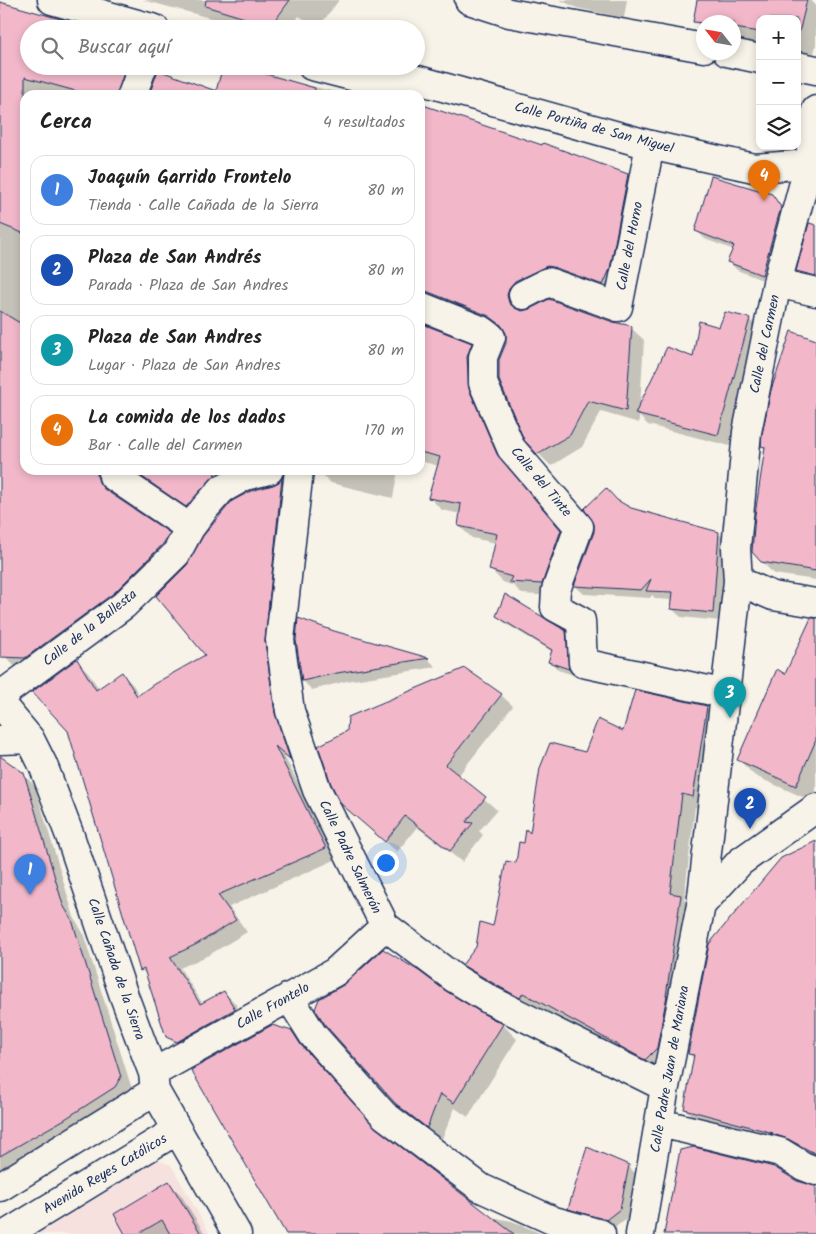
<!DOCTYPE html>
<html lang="es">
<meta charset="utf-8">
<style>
:root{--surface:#fff;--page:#f6f6f6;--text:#222;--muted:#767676;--line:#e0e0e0;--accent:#1b2f5e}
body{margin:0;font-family:Kalam,sans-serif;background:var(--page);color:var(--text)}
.controls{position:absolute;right:15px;top:15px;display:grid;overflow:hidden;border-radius:10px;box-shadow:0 2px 8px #0003}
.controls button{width:45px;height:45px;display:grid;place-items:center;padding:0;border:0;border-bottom:1px solid var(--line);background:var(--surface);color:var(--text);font:25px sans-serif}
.compass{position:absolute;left:696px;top:15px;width:45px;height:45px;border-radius:50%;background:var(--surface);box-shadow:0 2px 8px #0003;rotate:301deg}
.you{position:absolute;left:385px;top:862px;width:18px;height:18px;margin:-12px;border:4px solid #fff;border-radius:50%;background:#1a73e8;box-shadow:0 0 0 8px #1a73e833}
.badge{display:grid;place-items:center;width:32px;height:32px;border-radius:50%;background:var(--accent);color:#fff;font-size:16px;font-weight:700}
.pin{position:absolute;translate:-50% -41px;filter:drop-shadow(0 1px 2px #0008)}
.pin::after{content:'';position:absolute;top:26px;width:18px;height:15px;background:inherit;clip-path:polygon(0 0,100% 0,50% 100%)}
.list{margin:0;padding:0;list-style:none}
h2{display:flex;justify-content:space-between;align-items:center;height:65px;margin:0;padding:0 20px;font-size:21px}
h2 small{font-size:16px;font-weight:400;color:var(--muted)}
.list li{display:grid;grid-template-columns:32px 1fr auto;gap:15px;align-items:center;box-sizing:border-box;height:70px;margin:0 10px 10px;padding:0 10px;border:1px solid var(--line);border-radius:15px}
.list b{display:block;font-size:19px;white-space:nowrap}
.list p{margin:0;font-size:16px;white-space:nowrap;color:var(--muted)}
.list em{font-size:16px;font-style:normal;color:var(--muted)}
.icon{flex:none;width:28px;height:28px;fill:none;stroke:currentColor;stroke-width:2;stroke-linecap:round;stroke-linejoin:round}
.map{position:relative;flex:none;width:816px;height:1234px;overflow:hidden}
.search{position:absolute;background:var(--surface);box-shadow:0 2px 8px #0003;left:20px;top:20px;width:405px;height:55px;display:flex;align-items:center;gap:12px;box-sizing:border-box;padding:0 18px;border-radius:28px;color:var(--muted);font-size:19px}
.panel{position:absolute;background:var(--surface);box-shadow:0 2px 8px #0003;left:20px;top:90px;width:405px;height:385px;border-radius:15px}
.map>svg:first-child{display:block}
.built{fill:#f6e1df}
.shadow{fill:#0003}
.building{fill:#f2b8ca;stroke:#1b2f5e}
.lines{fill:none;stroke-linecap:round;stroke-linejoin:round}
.minor-casing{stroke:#1b2f5e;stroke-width:31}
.major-casing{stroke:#1b2f5e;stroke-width:31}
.minor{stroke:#f7f3e8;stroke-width:28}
.major{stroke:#f7f3e8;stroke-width:28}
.labels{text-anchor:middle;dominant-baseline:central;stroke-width:4.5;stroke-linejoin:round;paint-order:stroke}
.street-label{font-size:14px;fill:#1b2f5e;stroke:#f7f3e8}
</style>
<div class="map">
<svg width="816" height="1234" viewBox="0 0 816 1234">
<rect width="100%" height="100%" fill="#f7f3e8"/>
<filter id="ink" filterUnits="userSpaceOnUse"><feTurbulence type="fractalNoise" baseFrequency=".02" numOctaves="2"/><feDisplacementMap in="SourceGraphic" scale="10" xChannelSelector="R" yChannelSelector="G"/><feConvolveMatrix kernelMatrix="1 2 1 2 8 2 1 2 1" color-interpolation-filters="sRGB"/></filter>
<g filter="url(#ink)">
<!-- built -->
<path class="built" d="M158,1160L171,1165L210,1234H38Z"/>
<!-- shadow -->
<path class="shadow" d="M143,0H339L318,28L299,16L290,29H251Z
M560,0H627L624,18L577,8Z
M698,0H811L816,6V45L814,53L797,51V19H760V45L734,41V22H704V30L694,21Z
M0,3L29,29V66H146L132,95H60L37,89L35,95H25V470H224L227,488L200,518L110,489L111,495L169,534L181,547L18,670L0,651Z
M275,78L349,95H150L217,93Z
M420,105L628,175L640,188L616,297L567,279L522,300L520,311L612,323L631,328L644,340L640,406L694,358L720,329L749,319L761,331L730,446L648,425L639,416V423L601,412L582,447L551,466L538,453L507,343L506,331L439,304L420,310Z
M772,195L789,216L770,283L737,270L729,262L734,250L705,239L696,230Z
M816,224V284L809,283L798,271Z
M420,324L471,344L484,357L481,402L509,468L573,544L554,596L522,594L514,586L503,582L490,569L496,543L472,538L459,526L461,514L442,510L430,498L439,466L420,461Z
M816,341V580L774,574L762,562L766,449L763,445Z
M318,470H398L393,498L331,483Z
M283,479L293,490L275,654L300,768L283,754L337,859L229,907L247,932L209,955L180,968L203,1004L224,992L235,1003L246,1021L179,1048L168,1036L148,976L142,970L77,661L88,672L99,689L122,674L133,685L140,696L207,656L274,486L280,482Z
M618,502L630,509L718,533L727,542L721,621L681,617L672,609L673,600L656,599L652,595L650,598L584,594L575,586Z
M497,615L565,632L574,640L577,676L558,670L550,661L553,652L506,624Z
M348,636L428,659L436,667L347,681L312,690L303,681Z
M816,646V791L812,801L755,776L739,760L786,675Z
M501,695L513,706L458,776L497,810L479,831L483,835L462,862L417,827L397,852L355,815Z
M706,707L720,721L706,810L695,807L684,900L694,910L659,1073L537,1006L534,1010L477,978L464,965L494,928L525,844L586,754L624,733Z
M0,765L23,774L35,786L74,917L83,933L132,1089L127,1098L0,1174Z
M816,843V1158L698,1121L685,1109L694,1059L689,1053Z
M346,985L445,992L481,1014L503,1025L517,1039L468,1117L455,1108L441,1141L411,1118L396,1103Z
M291,1032L306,1046L315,1061L379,1132L490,1217L512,1221L542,1234H288Z
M628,1166L636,1174L629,1218L615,1227L578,1217L569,1208Z
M169,1183L181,1195L205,1234H127Z"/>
<!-- building -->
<path class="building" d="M206,0H290L271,26L205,6Z
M697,0H807L798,37L797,19H760V32L734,28V22L704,23L693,22Z
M0,2L96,29H29V66H126L117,95H90L25,77V234L0,224Z
M223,66H238L315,88L314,95H149L158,70L216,91Z
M420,104L542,145L543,143L628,174L610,269L603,285L553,267L547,266L515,281L510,287L507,295L509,303L515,308L522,311L530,309L549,299L613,322L632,326L626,411L588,401L570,435L537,454L524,440L499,380V360L506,343V333L501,325L489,316L426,291H420Z
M711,176L772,194L781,207L762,275L727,262L734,246L695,231Z
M809,223L816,225V276L796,271Z
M0,311L25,326V470H99L97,475L99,482L104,489L170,533L163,544L114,593L25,658L0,657Z
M725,312L750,318L718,435L635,414L667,347L693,357L699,321L719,327Z
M420,323L472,343L467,357L469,389L497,454L561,530L542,584L509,582L512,577L489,570L497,534L458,526L461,504L428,498L440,457L420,452Z
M791,331L816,340V571L761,562L752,552L755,515L765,447L761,446L762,434L771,390Z
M132,470H214L215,475L186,507Z
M282,477L265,642L275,713L290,759L275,746L326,848L218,895L236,920L197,944L170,957L200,1004L224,991L235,1009L177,1042L166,1037L144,969L140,971L68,731L32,692L77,659L96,690L122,672L137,696L154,684L205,655L156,596L187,565L203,536L232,501L251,491L273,485L279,482Z
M606,488L617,500L631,508L719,532L713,613L671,609L673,592L646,591L651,579L641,590L574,586L594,532V524L584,509Z
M505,594L566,631L569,669L548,662L552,650L496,616Z
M298,618L334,631L429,658L337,673L302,681L296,640Z
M811,618H816V740L796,786L737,760L777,669L785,674Z
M465,668L502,694L446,765L486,797L466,822L473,823L450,851L405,816L385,842L341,804L331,784L318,746L347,731L348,717Z
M635,690L707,706L693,797L682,794L670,893L681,895L666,996L667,995L657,1048L645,1060L523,993L520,998L498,986L462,965L476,947L480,922L493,926L506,861L516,863L519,842L524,843L526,829L530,833L540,768L550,743L585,752L598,719L623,731Z
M0,756L24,773L63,905L72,920L121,1077L115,1087L65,1119L0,1156Z
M816,841V1154L788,1139L770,1133H773L684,1109L694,1055L688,1054L709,944L781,858Z
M383,949L419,971L446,991L482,1013L503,1024L454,1103L440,1094L427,1128L395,1103L326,1026L315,1009L319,999L345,984Z
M272,1025L292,1031L301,1045L375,1127L514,1234H286L191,1070Z
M587,1147L629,1165L620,1209L606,1220L568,1209Z
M694,1147L774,1167L797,1181L816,1186V1234H664L680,1150Z
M169,1181L201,1234H170L162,1220L138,1234H125L114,1214Z"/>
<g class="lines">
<!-- minor casing -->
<g class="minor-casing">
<path id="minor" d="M52,0L155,29
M312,66L359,78L379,79L375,95
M132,95L143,66
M777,283L816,292
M523,295L548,282L618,307L650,145
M420,306L483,331L491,337L483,357V383L511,448L579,527L556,590L555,607L581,621L583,663L726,694
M299,470L280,640L290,711L317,790L385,926L454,978L490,1000L665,1087
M113,476L190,528
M738,581L773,596L816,603
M0,696L124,605L176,554L190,528L205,508L222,489L245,476L269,470
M0,703L30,739L43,765L70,836L124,996L153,1073L155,1091L237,1234
M0,740L30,739
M701,905L740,862L816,808
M289,997L313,1035L384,1115L481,1188L554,1221L601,1234
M153,1073L335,972L385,926
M660,1123L780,1152L803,1166L816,1171
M0,1187L155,1091
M7,1234L177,1130
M640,1234L665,1087L701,905L738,581L736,548L747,432L777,283L809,164"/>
</g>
<!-- major casing -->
<g class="major-casing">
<path id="major" d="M469,0L509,13L704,48
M727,52L760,59
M797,66L816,70
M379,79L418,80L650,145L754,168L809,164L816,110"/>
</g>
<!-- minor -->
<use href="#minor" class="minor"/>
<!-- major -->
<use href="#major" class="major"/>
</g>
</g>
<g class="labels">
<!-- street labels -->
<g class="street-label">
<text transform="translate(594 128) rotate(15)">Calle Portiña de San Miguel</text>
<text transform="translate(630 246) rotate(-79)">Calle del Horno</text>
<text transform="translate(765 344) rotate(-78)">Calle del Carmen</text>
<text transform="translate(541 482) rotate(50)">Calle del Tinte</text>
<text transform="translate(90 628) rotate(-38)">Calle de la Ballesta</text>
<text transform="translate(350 857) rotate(64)">Calle Padre Salmerón</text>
<text transform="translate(116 969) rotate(71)">Calle Cañada de la Sierra</text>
<text transform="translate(273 1006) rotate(-29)">Calle Frontelo</text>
<text transform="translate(670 1069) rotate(-80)">Calle Padre Juan de Mariana</text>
<text transform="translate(105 1174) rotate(-31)">Avenida Reyes Católicos</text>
</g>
</g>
</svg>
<div class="controls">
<button>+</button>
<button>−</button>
<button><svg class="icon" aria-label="layers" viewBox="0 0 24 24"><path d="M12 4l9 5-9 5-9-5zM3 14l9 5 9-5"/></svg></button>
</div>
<svg class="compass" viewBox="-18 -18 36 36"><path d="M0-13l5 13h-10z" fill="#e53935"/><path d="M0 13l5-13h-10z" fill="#767676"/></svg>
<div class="you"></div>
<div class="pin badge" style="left:30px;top:895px;background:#3f7fe0">1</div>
<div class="pin badge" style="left:750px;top:829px;background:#1a4fb4">2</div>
<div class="pin badge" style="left:730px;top:718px;background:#0f9aa8">3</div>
<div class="pin badge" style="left:764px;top:201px;background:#e8710a">4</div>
<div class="search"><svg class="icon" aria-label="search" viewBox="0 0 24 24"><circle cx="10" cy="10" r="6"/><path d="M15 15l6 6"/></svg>Buscar aquí</div>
<section class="panel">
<h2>Cerca<small>4 resultados</small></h2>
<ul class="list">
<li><span class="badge" style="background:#3f7fe0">1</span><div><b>Joaquín Garrido Frontelo</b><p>Tienda · Calle Cañada de la Sierra</p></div><em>80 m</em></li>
<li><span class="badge" style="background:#1a4fb4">2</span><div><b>Plaza de San Andrés</b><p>Parada · Plaza de San Andres</p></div><em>80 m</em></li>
<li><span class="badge" style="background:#0f9aa8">3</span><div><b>Plaza de San Andres</b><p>Lugar · Plaza de San Andres</p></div><em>80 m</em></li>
<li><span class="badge" style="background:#e8710a">4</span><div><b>La comida de los dados</b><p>Bar · Calle del Carmen</p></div><em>170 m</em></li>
</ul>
</section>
</div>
